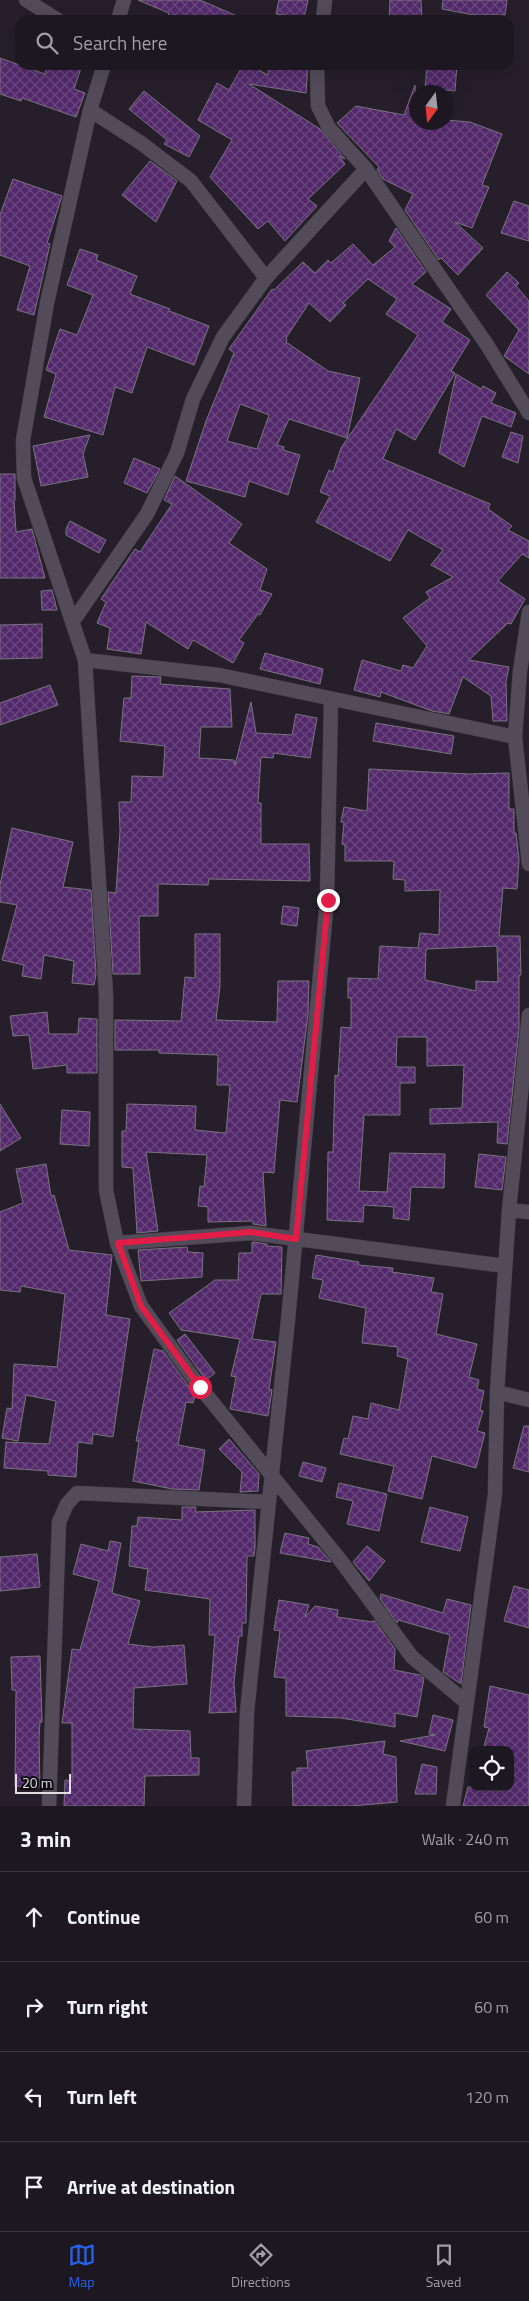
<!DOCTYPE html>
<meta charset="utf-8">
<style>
:root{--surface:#1c1720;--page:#252029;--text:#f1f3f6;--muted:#a09fa5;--line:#3a363e;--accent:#2563eb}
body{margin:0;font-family:"Titillium Web",sans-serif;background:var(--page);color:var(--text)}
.controls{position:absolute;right:15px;bottom:15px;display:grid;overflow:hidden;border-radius:10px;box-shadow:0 5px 20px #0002}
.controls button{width:45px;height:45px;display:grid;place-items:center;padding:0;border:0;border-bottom:1px solid var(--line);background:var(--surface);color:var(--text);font:25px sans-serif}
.compass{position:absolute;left:409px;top:85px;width:45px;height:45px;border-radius:50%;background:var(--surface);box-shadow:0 5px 20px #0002;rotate:195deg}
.scale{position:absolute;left:15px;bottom:12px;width:56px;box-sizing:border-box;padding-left:5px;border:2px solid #e1dde5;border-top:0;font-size:14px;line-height:18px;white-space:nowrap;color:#e1dde5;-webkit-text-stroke:4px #0d0a0f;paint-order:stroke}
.stop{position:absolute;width:15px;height:15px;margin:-11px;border:4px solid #e11d48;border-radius:50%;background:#fff}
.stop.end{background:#e11d48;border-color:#fff;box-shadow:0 1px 5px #0008}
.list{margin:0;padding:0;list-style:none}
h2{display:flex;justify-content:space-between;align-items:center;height:65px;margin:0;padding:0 20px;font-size:21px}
h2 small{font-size:16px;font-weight:400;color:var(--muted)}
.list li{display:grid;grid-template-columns:32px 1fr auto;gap:15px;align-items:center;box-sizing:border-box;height:90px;padding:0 20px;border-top:1px solid var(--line)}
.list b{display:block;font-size:19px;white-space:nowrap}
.list em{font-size:16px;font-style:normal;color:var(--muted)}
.icon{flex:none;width:28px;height:28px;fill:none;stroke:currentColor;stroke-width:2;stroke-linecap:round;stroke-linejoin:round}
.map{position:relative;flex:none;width:529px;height:1806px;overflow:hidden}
.search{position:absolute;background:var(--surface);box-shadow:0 5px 20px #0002;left:15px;right:15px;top:15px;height:55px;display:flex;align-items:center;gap:12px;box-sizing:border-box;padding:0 18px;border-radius:15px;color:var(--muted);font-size:19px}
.sheet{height:425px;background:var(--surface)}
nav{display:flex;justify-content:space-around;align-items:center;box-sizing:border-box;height:70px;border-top:1px solid var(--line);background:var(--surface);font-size:14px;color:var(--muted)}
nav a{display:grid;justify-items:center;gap:2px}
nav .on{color:var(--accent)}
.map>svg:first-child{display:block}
.building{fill:url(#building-cross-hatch);stroke:#7b7281;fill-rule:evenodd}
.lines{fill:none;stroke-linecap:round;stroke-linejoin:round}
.minor-casing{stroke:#413c45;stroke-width:15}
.minor{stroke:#534b59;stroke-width:14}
.route{stroke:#e11d48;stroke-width:6}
</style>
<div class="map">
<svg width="529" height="1806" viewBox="0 0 529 1806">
<defs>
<pattern id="building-cross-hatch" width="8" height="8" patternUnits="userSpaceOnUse" patternTransform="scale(1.25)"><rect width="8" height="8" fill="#53296b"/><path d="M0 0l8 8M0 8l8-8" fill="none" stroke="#6b4880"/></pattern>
</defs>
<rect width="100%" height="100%" fill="#261f2b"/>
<!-- building -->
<path class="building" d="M138,0H200L246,20H166L169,13Z
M279,0H308L304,18L276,14Z
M390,0H421L422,20H389Z
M443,0H507L505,15H474L442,9Z
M0,58L45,74L47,65H82L74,89L85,93L76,117L22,98L21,101L0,94Z
M243,65H250L268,75L269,65H308L306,93L249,84L320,129L345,159L339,156L345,164L308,199L317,206L285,241L268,221L258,229L210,177L232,140L198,120L217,83L229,90Z
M427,65H457L455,91L425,88Z
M415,85L416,122H446V120L470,122L502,134L482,185L489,187L472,228L455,222L483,248L458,275L441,258L439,260L405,210L413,194L383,179L377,170L379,167L337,123L356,106L404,115Z
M144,91L200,136L189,157L164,144L167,140L129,109Z
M150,161L177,181L156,222L122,195Z
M13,179L62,196L47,243L50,244L34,315L17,310L30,266L0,255V215Z
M514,201L529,206V241L501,233Z
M396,228L426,272L412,284L451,309L442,322L470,340L451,371L455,373L415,440L396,429L383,459L490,504L488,509L512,526L508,530L529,541V558L522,554L498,581L525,599L511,624L508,623L469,660L509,667L506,681L507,721H493L491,696L463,677L449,714L432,711L381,692L380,697L354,690L362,660L401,671L403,665L413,668L427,646L403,618L430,598L426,592L453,577L431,565L443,550L408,530L390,561L316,522L330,496L320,492L329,470L333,472L341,448L418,335L386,314L397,299L368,279L343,303L346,305L330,322L309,303L286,338L287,339L286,342L328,371L360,378L347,438L289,419L277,445L284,447L283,450L300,455L288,495L249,481L245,497L186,481L206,421L234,353L229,349L272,289L274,290L303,262L315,273L328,260L331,263L353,244L373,265L395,247L389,241ZM240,404L269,415L257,449L227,441Z
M80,249L98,255L96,260L137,276L130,294L170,309L169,311L209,326L194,365L147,347L132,393L115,387L103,435L44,417L56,374L46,370L60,329L77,335L93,295L67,285Z
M507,272L519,283L516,286L529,301V374L504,356L519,330L486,295Z
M456,374L481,389L483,386L496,393L491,403L516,413L511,427L482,416L464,467L439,453Z
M511,432L523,436L518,463L502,457Z
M90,435L83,454L88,477L41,486L33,446Z
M134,458L160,469L147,493L124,483Z
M0,474H15V500H14L16,532L32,529L45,578H0Z
M175,476L242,524L229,543L267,569L260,590L272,594L260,615L258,614L239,640L244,643L233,663L193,640L188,649L146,622L141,654L107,649L110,628L97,623L106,602L101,599L135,549L140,552L172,504L164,500Z
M70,521L106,540L99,553L66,535V529Z
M52,590L57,610H42L41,591Z
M42,624V658L0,659V625Z
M265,653L323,669L320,684L260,669Z
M132,676L161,677L160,684L230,689L232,727H201L199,758L234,760L235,765L251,702L256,733L292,735L296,714L317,718L310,758L274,753L273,758L261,757L258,803H261V844H309L310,881L209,879L208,885L158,884V916H139L140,974H113L108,892L116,893L120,831L119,802H131L132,776L163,777L165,746L120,741L124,698H131Z
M50,685L58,705L0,725V703Z
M376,723L454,736L451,754L373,741Z
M369,769L468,774L509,773V809H514V833H516L519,859L517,889L503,888L499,936H520L521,975H519V1029L507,1144L497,1143L498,1122L430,1124V1109L462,1108L464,1065L427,1066V1037H397L396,1067H415V1083H400V1115H364L359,1191L387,1192L390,1153L445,1154L444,1188L411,1187L409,1220L393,1218L394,1207L364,1205L363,1222L327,1220L328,1152H333L335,1075L338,1076L341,1027L351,1028V998H348V978L378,979L380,946L418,948L420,933L439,935L440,890L405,891V880L393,879L394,861H345V845L342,844L344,822H341L344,807L367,811ZM497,946L498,982L476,981V991L425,980L426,949Z
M12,828L73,842L63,887L91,890L96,974L94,985L72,983L74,961L44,955L41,979L22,976L24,965L2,960L17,905L0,902V885Z
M283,906L299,908L297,926L281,924Z
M195,934H220V986L216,1020L277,1022L278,981H309L308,1014L297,1102L280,1100L274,1173L263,1172L266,1226L253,1224V1221L208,1222V1207L198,1206L200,1186L204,1187L207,1155L146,1152L158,1231L137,1233L133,1168L122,1167V1131H126L127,1104L196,1106L195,1130L226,1133L230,1085H217L218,1055L159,1053V1050H115V1020L181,1021L185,977L195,978Z
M47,1012L49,1034H78L79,1018L97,1019V1073H67V1065L33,1069L29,1035L13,1036L10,1016Z
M0,1104L21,1138L0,1151Z
M62,1110L90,1112L89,1146L60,1144Z
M479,1154L506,1157L502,1190L475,1187Z
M46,1164L51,1196L54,1195L69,1250L112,1255L106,1315L130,1319L113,1437L93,1434L92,1444L78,1442L76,1477L48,1475V1471L4,1468L6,1442L49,1444L56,1401L26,1395L18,1441L2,1438L7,1408L12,1409L14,1364L57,1367L65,1294L21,1286L20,1292L0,1290V1212L23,1203L16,1169Z
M252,1242L267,1244V1246L282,1247L281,1294H261L252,1339L276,1342L269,1389L272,1390L268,1416L230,1409L236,1377L231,1376L240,1339L181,1330L169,1313L215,1280H238L239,1253H252Z
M187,1247L188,1252L203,1253L202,1277L141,1281L138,1250Z
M316,1255L359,1262L358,1265L393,1268L392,1272L434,1278L431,1292L443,1294L436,1334L477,1344L469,1377L479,1380L477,1389L484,1391L480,1410L483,1411L477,1431L485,1433L476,1468L432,1456L422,1499L388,1491L394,1466L340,1454L344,1438L348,1439L353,1416L368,1419L371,1403L399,1410L408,1359L397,1356L398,1347L362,1343L366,1308L319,1298L323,1280L312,1278Z
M185,1334L215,1373L206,1380L177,1340Z
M154,1349L163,1351L195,1395L193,1403L186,1402L178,1445L205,1450L199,1490L172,1489L133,1481L139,1441H136Z
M524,1426H529V1472L513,1468Z
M229,1439L259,1474L258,1491L240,1492L242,1472L219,1449Z
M303,1462L326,1468L322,1482L299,1476Z
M339,1483L387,1494L379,1531L347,1524L353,1501L336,1497Z
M182,1507H196L195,1512L255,1510V1547L254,1556H247L246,1623H242V1636H239L234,1683L236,1712L209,1713L215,1635H209L210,1599L145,1590L148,1569L129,1566L132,1526H137L138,1517L182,1520Z
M430,1507L468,1517L460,1551L421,1542Z
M285,1533L309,1538L308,1544L318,1547L331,1562L280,1553Z
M110,1541L121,1543L112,1593L140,1601L128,1644L153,1647L184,1645L187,1684L134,1688L133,1729L190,1731L191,1758H199V1775L145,1776L144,1806H64L65,1780L72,1781V1723H62L72,1649L80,1650L99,1581L73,1574L81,1544L108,1551Z
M367,1546L385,1561L369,1581L353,1562Z
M37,1554L40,1587L0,1591V1557Z
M514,1586L529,1590V1628L504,1621Z
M381,1594L443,1613L447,1599L471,1605L461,1684L443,1672L450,1635L398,1620L397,1623L380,1599Z
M279,1600L309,1605L305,1617L315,1606L338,1610L337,1617L373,1622L374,1620L395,1649L394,1670L420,1675L424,1678L417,1717L395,1713V1727L341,1718L286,1716V1678L274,1677L280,1631L274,1630Z
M40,1656L42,1722H40L39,1737L40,1787L15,1786L16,1690H12L11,1657Z
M490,1686L529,1695V1806H463L468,1787H510V1750H483L489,1728L484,1727Z
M433,1715L453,1720L445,1751L400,1741L435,1735L429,1734Z
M385,1741L383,1754L396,1757L397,1802L352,1806H293L292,1772H297V1768H308L306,1751Z
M422,1764L437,1767L436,1794H415Z"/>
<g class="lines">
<!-- minor casing -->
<g class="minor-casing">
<path id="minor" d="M26,0L58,20
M118,20L124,0
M323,20L325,0
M104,65L90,110L47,303L23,440L24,478L85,660L106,995V1190L117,1243L141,1306L200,1387L341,1561L412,1657L467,1703
M317,65L318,106L329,128L366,169L487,345L529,413
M90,110L141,143L191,181L266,278
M529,612L520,671L515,737L529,864
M73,621L147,514L177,453L193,399L223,337L266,278L366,169
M85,660L219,675L515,737
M509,1210L529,1212
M117,1243L251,1233L505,1266
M497,1392L529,1400
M49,1806L59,1522L67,1504L77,1493L269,1502
M244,1806L247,1712L288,1320L327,900L331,700
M453,1806L495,1494L497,1392L509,1210L529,1015"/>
</g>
<!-- minor -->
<use href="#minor" class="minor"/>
</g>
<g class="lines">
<!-- route -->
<path class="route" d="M200,1387L141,1306L118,1243L251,1232L296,1239L328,900"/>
</g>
</svg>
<div class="controls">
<button><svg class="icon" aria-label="locate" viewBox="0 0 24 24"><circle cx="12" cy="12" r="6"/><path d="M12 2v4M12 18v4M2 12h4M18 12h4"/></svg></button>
</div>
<svg class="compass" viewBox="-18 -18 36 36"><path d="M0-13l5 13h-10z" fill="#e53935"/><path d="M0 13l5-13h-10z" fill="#a09fa5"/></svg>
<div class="scale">20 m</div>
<div class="stop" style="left:200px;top:1387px"></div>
<div class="stop end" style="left:328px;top:900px"></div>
<div class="search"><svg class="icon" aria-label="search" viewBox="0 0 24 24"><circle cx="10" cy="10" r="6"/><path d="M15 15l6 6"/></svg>Search here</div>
</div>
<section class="sheet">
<h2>3 min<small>Walk · 240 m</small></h2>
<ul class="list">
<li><svg class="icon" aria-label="ahead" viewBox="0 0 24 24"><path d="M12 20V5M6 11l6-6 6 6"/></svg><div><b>Continue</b></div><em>60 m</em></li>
<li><svg class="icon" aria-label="right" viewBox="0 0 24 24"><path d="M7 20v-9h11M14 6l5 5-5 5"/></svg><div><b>Turn right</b></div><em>60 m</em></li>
<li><svg class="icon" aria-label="left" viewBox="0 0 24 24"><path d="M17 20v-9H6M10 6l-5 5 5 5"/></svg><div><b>Turn left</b></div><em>120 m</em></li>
<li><svg class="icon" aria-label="arrive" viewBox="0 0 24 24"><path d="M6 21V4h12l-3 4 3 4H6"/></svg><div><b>Arrive at destination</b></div></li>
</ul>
</section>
<nav>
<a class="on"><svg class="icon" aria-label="map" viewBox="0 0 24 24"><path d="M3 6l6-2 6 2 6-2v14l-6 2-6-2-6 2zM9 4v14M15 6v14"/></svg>Map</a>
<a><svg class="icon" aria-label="directions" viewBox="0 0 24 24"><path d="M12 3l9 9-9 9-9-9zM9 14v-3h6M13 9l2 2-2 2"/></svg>Directions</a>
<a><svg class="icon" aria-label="saved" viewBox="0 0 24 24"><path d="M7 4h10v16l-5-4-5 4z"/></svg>Saved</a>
</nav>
